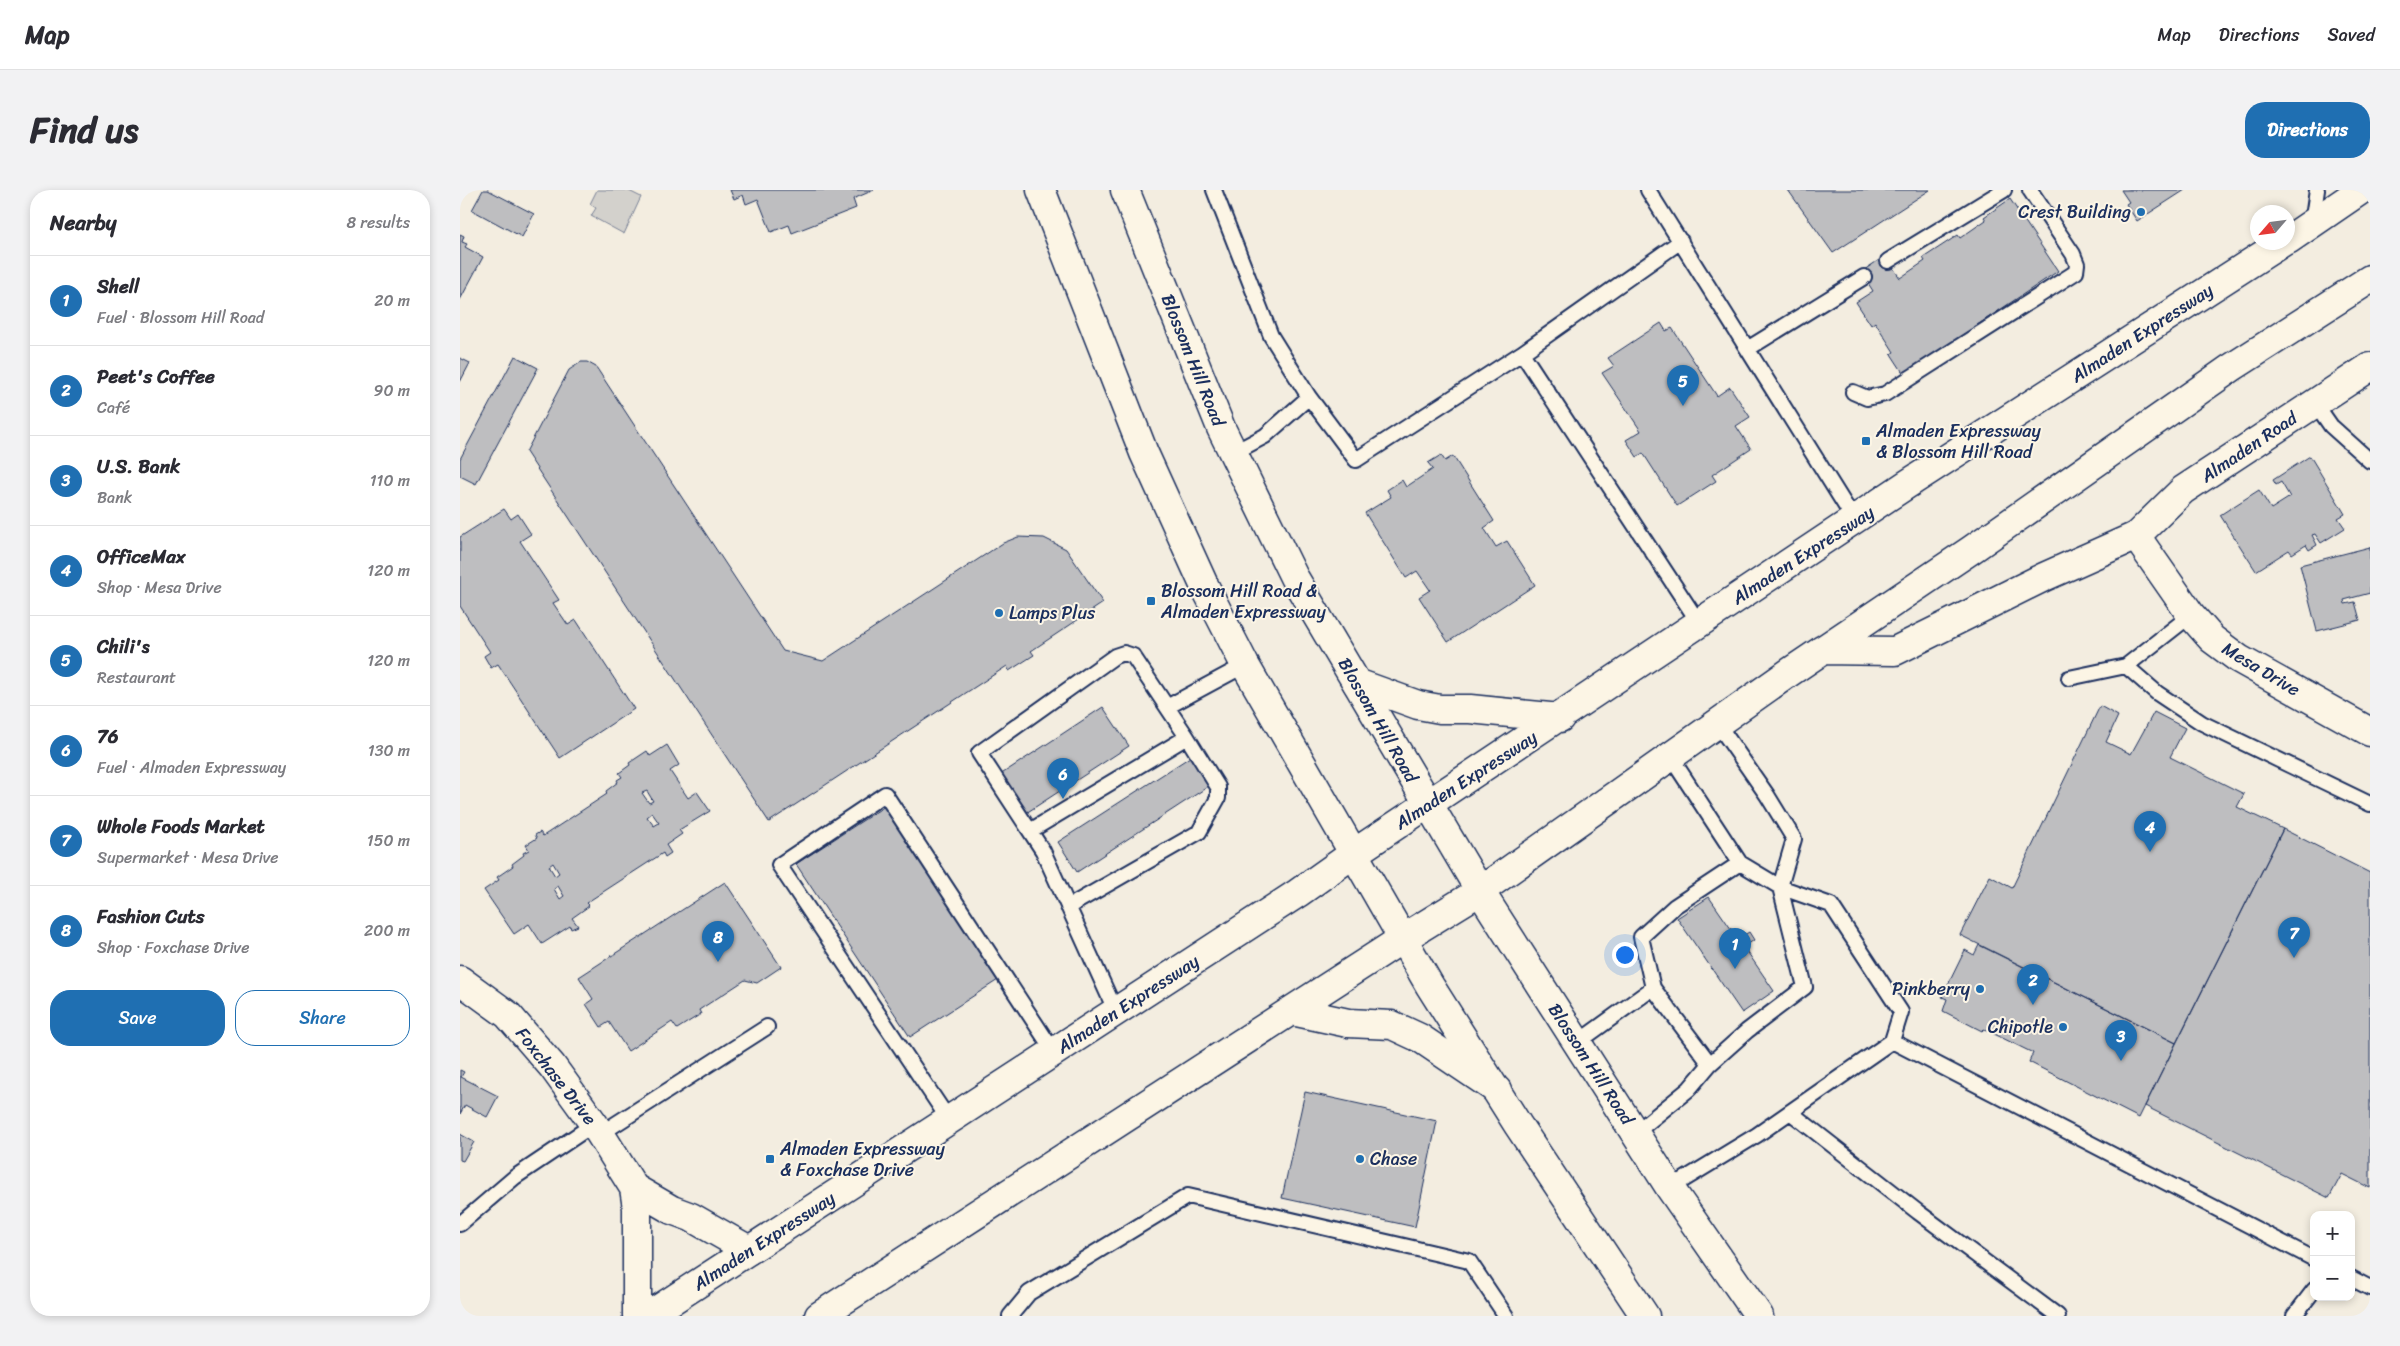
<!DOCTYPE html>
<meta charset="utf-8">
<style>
:root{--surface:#fff;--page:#f2f2f3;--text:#2b2b33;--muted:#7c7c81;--line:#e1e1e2;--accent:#1f6fb2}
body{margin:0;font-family:Sriracha,sans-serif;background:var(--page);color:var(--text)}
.controls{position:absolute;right:15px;bottom:15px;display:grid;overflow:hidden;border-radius:10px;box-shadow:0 2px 8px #0003}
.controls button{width:45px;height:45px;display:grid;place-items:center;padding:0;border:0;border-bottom:1px solid var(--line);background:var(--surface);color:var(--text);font:25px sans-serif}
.compass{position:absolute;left:1790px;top:15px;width:45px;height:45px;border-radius:50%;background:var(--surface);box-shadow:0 2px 8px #0003;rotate:242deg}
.you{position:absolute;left:1164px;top:764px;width:18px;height:18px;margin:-12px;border:4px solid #fff;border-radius:50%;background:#1a73e8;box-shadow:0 0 0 8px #1a73e833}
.badge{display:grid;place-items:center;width:32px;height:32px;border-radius:50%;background:var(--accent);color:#fff;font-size:16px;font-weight:700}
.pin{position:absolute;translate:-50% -41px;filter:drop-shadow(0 1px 2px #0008)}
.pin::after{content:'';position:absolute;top:26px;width:18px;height:15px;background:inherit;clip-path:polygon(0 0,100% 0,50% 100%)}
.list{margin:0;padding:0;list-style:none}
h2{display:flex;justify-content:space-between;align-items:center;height:65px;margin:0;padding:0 20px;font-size:21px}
h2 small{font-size:16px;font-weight:400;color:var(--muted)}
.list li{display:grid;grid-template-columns:32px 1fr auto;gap:15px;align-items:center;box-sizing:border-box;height:90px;padding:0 20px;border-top:1px solid var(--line)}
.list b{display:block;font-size:19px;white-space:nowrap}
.list p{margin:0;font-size:16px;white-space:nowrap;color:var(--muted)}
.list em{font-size:16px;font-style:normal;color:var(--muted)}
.actions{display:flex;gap:10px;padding:15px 20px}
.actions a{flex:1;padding:11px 0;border:1px solid var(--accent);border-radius:20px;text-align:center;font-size:18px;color:var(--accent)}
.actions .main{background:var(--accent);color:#fff}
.map{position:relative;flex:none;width:1910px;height:1126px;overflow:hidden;border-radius:20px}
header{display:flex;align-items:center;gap:30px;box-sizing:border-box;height:70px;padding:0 25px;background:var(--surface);border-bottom:1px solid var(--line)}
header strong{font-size:24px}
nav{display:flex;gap:28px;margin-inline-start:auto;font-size:18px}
.intro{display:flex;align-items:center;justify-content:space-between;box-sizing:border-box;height:120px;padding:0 30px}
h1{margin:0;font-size:35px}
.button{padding:12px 22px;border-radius:20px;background:var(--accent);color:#fff;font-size:18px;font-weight:700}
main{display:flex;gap:30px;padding:0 30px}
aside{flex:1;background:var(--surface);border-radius:20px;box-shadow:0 2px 8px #0003}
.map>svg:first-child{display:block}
.green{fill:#d3d1cc;stroke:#778095}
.building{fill:#bebec0;stroke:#1b2f5e;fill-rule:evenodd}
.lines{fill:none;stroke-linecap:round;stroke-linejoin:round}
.lane-casing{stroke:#1b2f5e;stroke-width:18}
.street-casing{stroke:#1b2f5e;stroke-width:31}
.secondary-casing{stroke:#1b2f5e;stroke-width:31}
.primary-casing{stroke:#1b2f5e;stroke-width:31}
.lane{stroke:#fcf5e5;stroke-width:14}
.street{stroke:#fcf5e5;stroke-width:28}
.secondary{stroke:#fcf5e5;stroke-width:28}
.primary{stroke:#fcf5e5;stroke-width:28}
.poi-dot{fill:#1f6fb2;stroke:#fcf5e5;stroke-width:2}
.labels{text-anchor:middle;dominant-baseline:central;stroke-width:4;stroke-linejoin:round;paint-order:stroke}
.poi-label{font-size:18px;fill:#1b2f5e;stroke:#fcf5e5;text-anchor:start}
.street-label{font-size:18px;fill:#1b2f5e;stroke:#fcf5e5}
</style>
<header>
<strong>Map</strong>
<nav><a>Map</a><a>Directions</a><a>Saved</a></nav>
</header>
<div class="intro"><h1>Find us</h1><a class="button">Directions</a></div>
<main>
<aside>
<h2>Nearby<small>8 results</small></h2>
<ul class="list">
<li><span class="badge">1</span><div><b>Shell</b><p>Fuel · Blossom Hill Road</p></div><em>20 m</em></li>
<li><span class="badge">2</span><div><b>Peet's Coffee</b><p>Café</p></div><em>90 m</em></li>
<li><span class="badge">3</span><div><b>U.S. Bank</b><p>Bank</p></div><em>110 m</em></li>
<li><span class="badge">4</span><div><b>OfficeMax</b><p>Shop · Mesa Drive</p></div><em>120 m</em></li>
<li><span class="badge">5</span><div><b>Chili's</b><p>Restaurant</p></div><em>120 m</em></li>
<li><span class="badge">6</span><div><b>76</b><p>Fuel · Almaden Expressway</p></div><em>130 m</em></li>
<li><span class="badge">7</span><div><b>Whole Foods Market</b><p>Supermarket · Mesa Drive</p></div><em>150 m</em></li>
<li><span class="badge">8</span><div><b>Fashion Cuts</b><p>Shop · Foxchase Drive</p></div><em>200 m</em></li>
</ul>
<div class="actions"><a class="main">Save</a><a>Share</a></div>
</aside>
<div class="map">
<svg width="1910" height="1126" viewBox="0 0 1910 1126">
<rect width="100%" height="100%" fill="#f3ede0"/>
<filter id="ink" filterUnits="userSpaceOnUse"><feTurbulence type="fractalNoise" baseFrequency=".02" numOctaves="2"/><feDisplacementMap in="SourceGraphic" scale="10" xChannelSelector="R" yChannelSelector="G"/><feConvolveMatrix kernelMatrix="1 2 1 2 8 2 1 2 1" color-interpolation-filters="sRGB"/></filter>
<g filter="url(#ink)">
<!-- green -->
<path class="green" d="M137,0H167L181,7L164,44L131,26L136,18L130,14Z"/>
<!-- building -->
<path class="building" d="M23,0H28L74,24L62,47L12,20Z
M270,0H414L393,9L396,18L332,43L329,35L311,42L298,9L286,14L283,5L274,9Z
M1328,0H1470L1373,63Z
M1661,0H1725L1677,31L1666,14L1669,12Z
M1550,9L1598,81L1444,184L1431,164L1434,162L1415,132L1411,135L1396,112L1413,101L1401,82L1425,66L1440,88L1465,71L1463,68L1498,45L1500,48L1526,30L1524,27Z
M0,44L4,46L2,52L7,54L5,57L23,67L0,110Z
M1201,133L1206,141L1212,138L1257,206L1270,197L1290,227L1276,236L1291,259L1252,285L1256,291L1217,316L1183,263L1177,267L1166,250L1181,241L1142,183L1154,176L1148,168Z
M55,166L78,178L16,294L0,286V269Z
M0,168L10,173L0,192Z
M121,172H127L136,177L323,461L363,471L543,353L558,347L584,348L606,359L643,413L571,461L574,465L549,481L547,476L309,632L66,262L109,180Z
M981,265L985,271L993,266L1034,331L1024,338L1036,357L1047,351L1075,395L988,452L959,407L970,400L957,381L946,388L905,323L931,307L927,300L942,290L946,297L973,279L968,273Z
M1850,266L1885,324L1878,328L1885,338L1861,353L1855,344L1852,345L1857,355L1849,360L1846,355L1832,364L1829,360L1796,381L1760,325L1799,300L1811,319L1830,307L1821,292L1816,295L1813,290Z
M44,319L51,329L58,324L71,344L60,351L99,410L93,413L108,435L116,430L174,519L100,568L38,474L31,478L24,466L30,462L0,416V347Z
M1910,357V403L1884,410L1885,414L1895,412L1900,430L1857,441L1840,375Z
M1640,516L1658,526L1646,552L1671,564L1694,522L1725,538L1710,567L1784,604L1777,617L1823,639L1716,853L1500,745L1530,686L1552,698Z
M643,517L669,556L563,625L537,587Z
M207,555L219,575L210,581L228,608L237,602L250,621L219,640L222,644L206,655L211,663L205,667L203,663L126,713L129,716L112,728L118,736L111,739L110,736L82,754L69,734L54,744L24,700L39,690L37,687L53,676L52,674L64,665L63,663L69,660L66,655L77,648L75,645L80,642L83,646L147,604L146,601L158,592L157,590L162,587L159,583L170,575L169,573L187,561L190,566ZM187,601L193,611L189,613L182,603ZM192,623L199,633L194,636L187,627ZM93,673L99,683L95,686L89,676ZM98,696L104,706L100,709L94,699Z
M730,567L749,596L617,682L598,652Z
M425,616L538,790L450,847L336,674Z
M1823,639L1910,683V998L1882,984L1869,1008L1685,916Z
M265,692L321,777L297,793L285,790L239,820L241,824L217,839L212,832L168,861L149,832L141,837L126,814L133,809L119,787Z
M1249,707L1278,749L1289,742L1294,750L1284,757L1314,801L1282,823L1217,728Z
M1519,755L1716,853L1679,928L1569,872L1573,863L1524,839L1522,841L1483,821L1487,809L1482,807L1505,760L1514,765Z
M0,880L4,882L1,887L38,906L27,927L5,915L0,924Z
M845,902L977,931L955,1037L822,1008Z
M0,944L14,952L3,971L0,970Z"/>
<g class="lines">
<!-- lane casing -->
<g class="lane-casing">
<path id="lane" d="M754,0L811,146L849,207L896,270L1062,163L1221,51
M1188,0L1395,331
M1852,34L1857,0
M1428,71L1544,0
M1289,158L1404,87
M1062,163L1239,433
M1393,202L1407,208L1425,204L1616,82L1617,74L1613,64L1570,0
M1855,213L1871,236L1910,271
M773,263L805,246L849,207
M1666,476L1697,503L1742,533L1910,614
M1609,488L1666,476L1731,425
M707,517L785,475
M1210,566L1280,673L1320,697L1371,715L1441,822L1432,851
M570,641L727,547L758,597V608L739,642L608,717
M656,822L583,661L519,563L655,466L664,463L673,466L727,547
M1117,853L1193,798
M1250,874L1287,841L1345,797L1320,697L1334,649L1307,605L1257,533
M1330,922L1458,1022L1598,1126
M489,930L319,675L425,604L594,862
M1175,943L1229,899L1250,874L1193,798L1181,747L1215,716L1280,673
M140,944L307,837
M1210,998L1297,945L1432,851L1854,1069
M0,1034L55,987L134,934
M1891,1088L1910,1098
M550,1126L569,1103L728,1006L1009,1071L1046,1126
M1834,1126L1854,1100"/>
</g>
<!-- street casing -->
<g class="street-casing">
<path id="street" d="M1910,177L1723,300L1676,346L1731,425L1752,449L1779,469L1910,542
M0,790L48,825L92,876L134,934L174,998L177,1018V1126
M174,998L212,1020L231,1027L289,1060"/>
</g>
<!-- secondary casing -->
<g class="secondary-casing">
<path id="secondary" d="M581,0L684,263L744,395L785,475L970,796L1058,935L1185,1126
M665,0L761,238L834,387L1020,701L1210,998L1299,1126"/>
</g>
<!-- primary casing -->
<g class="primary-casing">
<path id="primary" d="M1828,50L1901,0
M1362,460L1435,461L1584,387L1676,346
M897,493L958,515L980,519H1010L1100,528
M832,821L888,833L932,835L960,848L1037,900
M188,1126L838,703L893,664L1446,295L1823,52
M359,1126L942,749L1020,701L1330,482L1511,360L1771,178L1910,89"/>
</g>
<!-- lane -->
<use href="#lane" class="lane"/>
<!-- street -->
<use href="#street" class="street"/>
<!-- secondary -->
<use href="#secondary" class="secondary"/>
<!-- primary -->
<use href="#primary" class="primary"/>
</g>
</g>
<!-- markers -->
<g class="poi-dot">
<circle cx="1681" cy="22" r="5"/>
<rect x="1401" y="246" width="10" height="10" rx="2.5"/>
<rect x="686" y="406" width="10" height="10" rx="2.5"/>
<circle cx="539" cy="423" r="5"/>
<circle cx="1520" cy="799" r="5"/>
<circle cx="1603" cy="837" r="5"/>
<rect x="305" y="964" width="10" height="10" rx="2.5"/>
<circle cx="900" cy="969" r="5"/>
</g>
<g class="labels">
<!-- poi labels -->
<g class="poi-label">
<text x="1671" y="22" text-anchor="end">Crest Building</text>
<text x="1416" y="241">Almaden Expressway<tspan x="1416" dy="21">&amp; Blossom Hill Road</tspan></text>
<text x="701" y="401">Blossom Hill Road &amp;<tspan x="701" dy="21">Almaden Expressway</tspan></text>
<text x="549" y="423">Lamps Plus</text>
<text x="1510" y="799" text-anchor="end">Pinkberry</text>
<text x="1593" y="837" text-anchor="end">Chipotle</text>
<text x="320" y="959">Almaden Expressway<tspan x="320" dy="21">&amp; Foxchase Drive</tspan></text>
<text x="910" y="969">Chase</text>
</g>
<!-- street labels -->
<g class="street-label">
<text transform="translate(1682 143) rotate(-33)">Almaden Expressway</text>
<text transform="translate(733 170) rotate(68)">Blossom Hill Road</text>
<text transform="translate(1789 257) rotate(-34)">Almaden Road</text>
<text transform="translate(1343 365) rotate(-33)">Almaden Expressway</text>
<text transform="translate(1801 479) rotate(31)">Mesa Drive</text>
<text transform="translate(918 530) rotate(60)">Blossom Hill Road</text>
<text transform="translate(1006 590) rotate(-33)">Almaden Expressway</text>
<text transform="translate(668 814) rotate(-33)">Almaden Expressway</text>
<text transform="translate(1131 874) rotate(57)">Blossom Hill Road</text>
<text transform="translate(96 886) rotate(52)">Foxchase Drive</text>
<text transform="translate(304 1051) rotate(-33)">Almaden Expressway</text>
</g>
</g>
</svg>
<div class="controls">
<button>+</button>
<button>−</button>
</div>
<svg class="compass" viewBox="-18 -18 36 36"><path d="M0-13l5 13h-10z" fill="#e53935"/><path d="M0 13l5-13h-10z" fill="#7c7c81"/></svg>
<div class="you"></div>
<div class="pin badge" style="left:1275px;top:779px">1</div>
<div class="pin badge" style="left:1573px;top:815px">2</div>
<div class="pin badge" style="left:1661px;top:871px">3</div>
<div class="pin badge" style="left:1690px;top:662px">4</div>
<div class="pin badge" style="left:1223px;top:216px">5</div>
<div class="pin badge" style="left:603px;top:609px">6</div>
<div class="pin badge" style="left:1834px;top:768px">7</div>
<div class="pin badge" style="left:258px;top:772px">8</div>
</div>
</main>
